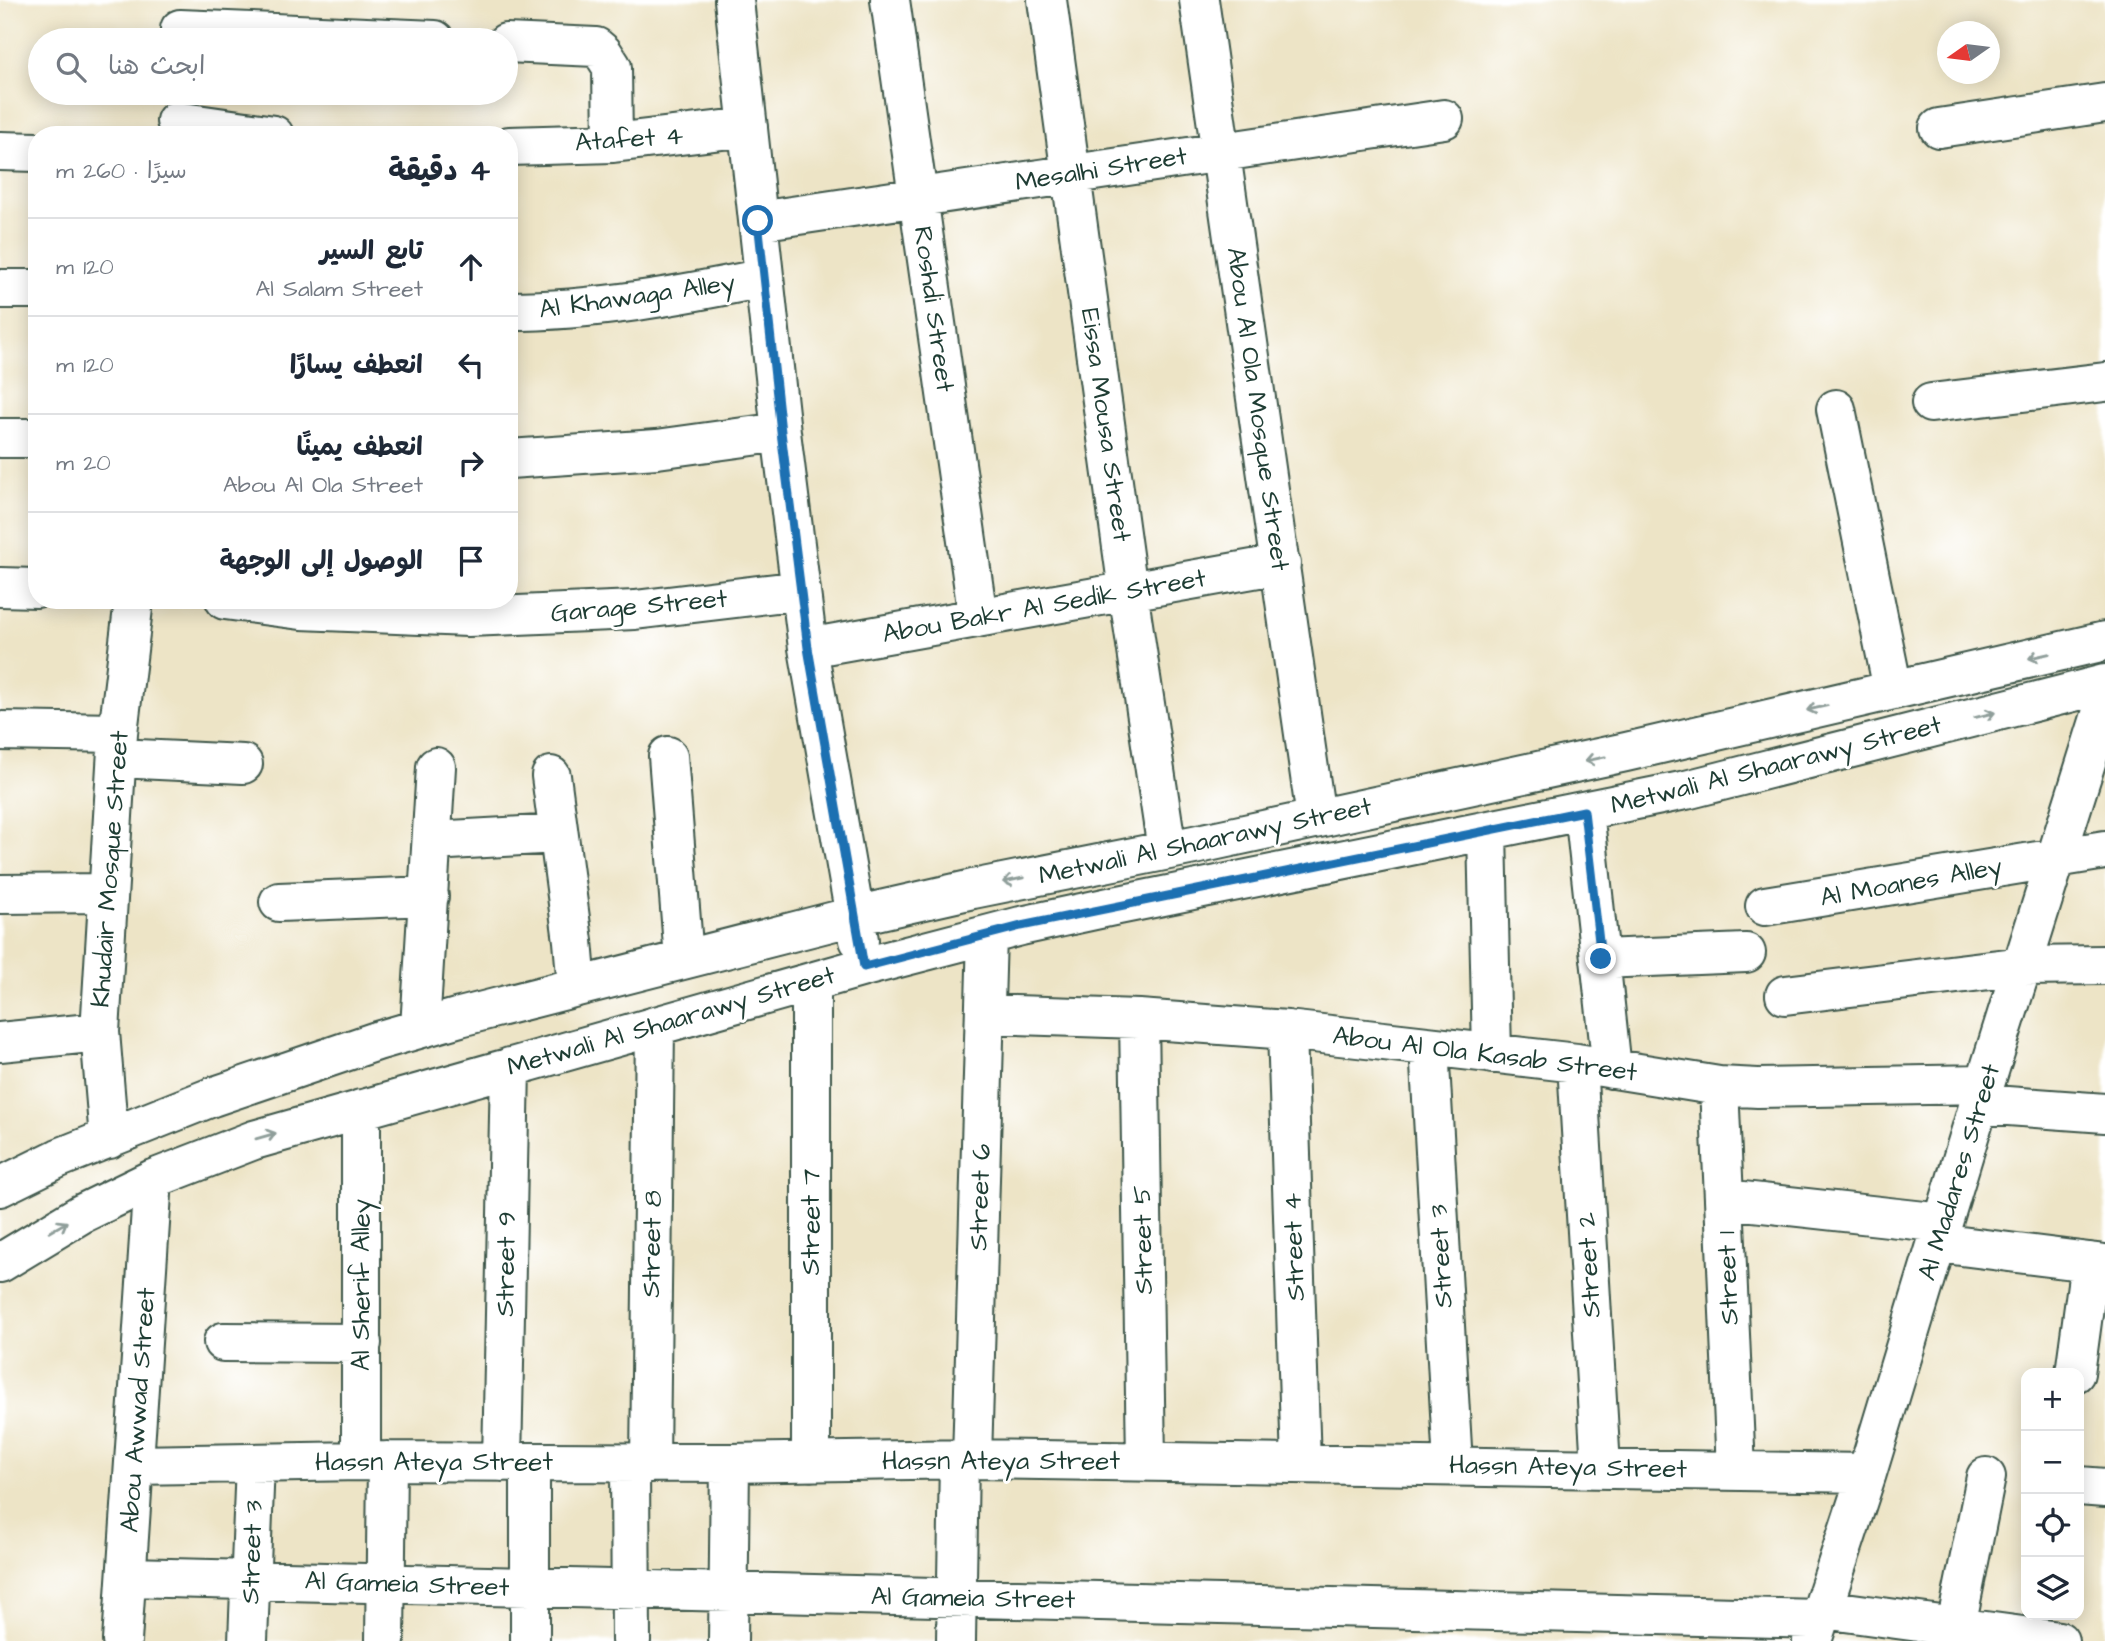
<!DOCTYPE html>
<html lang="ar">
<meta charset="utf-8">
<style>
:root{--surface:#fff;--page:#f6f6f7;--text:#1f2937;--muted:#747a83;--line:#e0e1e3}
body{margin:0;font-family:"Architects Daughter","Playpen Sans Arabic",sans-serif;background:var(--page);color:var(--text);direction:rtl}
.controls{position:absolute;right:21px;bottom:21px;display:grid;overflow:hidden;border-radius:14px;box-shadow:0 4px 18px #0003}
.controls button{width:63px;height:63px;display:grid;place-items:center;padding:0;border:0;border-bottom:2px solid var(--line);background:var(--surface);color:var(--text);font:35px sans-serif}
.compass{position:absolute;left:1937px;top:21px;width:63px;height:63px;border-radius:50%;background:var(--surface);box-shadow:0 4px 18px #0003;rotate:256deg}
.stop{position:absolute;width:21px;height:21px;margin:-16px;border:5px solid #1f6fb2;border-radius:50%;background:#fff}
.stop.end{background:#1f6fb2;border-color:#fff;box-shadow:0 2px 7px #0008}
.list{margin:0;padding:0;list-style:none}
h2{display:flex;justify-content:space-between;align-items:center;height:91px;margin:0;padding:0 28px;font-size:30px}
h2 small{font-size:23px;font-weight:400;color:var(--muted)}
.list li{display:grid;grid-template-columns:46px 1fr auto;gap:21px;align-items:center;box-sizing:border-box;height:98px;padding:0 28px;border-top:2px solid var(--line)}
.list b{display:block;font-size:26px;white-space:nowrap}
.list p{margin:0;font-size:23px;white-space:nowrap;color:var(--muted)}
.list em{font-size:23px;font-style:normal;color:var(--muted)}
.icon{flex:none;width:38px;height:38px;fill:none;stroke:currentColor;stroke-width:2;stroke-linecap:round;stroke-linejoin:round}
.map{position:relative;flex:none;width:2105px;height:1641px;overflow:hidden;direction:ltr}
.search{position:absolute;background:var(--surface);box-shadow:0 4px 18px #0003;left:28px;top:28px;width:490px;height:77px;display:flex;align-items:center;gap:18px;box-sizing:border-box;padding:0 24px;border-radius:38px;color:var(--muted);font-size:26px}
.panel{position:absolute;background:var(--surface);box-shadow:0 4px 18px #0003;left:28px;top:126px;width:490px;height:483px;border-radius:28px;direction:rtl}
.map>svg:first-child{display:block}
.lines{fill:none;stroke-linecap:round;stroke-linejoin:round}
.minor-casing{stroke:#3e564a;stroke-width:42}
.minor{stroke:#fff;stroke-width:38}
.oneway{stroke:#8f9e9a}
.route{stroke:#1f6fb2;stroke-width:9}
.labels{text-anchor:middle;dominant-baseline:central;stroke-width:6;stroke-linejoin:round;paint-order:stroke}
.street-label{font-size:26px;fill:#1f3d34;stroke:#fff}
</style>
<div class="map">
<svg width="2105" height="1641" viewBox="0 0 2105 1641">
<rect width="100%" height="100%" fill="#fff"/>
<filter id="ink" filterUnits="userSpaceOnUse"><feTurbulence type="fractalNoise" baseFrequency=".0143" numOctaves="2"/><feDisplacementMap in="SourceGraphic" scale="14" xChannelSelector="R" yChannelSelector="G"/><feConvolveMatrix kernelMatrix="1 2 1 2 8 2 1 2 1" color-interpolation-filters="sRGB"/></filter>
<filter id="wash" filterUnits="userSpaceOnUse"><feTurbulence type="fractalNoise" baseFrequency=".00686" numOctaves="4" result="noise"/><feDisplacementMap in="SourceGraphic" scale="28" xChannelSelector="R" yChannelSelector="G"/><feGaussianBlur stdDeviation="1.57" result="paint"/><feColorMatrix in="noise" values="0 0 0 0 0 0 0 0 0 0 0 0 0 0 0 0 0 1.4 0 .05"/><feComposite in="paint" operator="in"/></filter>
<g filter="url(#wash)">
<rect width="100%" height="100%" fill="#ede4c6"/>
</g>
<g filter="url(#ink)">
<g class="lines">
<!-- minor casing -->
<g class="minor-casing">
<path id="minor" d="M734,0L781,432L808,648L859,940
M890,0L978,618
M1047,0L1128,591L1167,850
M1199,0L1316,818
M180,29L435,40
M506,43L596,47L603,53L612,67L613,143
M176,121L274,135
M1939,128L2105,103
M509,146L613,143L748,127
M0,151L37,152
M758,221L1444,119
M0,289H37
M509,311C595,311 680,295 764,278
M1931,403L2105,382
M1836,409L1893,690
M0,438H37
M509,459L657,449L781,432
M0,587L37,588
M225,600L301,610L468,617L635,610L801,590
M808,648L1281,564
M0,731L118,733
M668,756L684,959
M117,758L243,764
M551,776L573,941L577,987
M1584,811L1612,1069
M1487,831L1492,1054
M432,841L558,834
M0,894L108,893
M279,902L429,896
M1765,906L2105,850
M1601,959L1746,953
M811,982V1462
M1785,995L2023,966L2105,965
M985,1014L1139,1019L1287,1030L1577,1063L1719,1086L1758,1088L1985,1084
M1139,1019L1146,1461
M420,1028L436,767
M1287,1030L1301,1464
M0,1042L100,1032
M1429,1047L1453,1465
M1577,1063L1601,1467
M1719,1086L1736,1470
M1980,1104L2105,1113
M109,1139L100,1032L118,733L134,600
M0,1187L59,1158L212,1097L377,1041L460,1017L854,916L973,889L1194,845L1626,752L2105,641
M1725,1199L1943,1223
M1937,1243L2105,1264
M0,1263L81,1214L153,1179L254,1140L864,967L1021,926L1109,907L1686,790L2105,684
M223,1342L362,1343
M2075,1373L2090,1262
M972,1459L987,935
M361,1461V1109
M502,1462L510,1067
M630,1463L631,1641
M650,1463L655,1026
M135,1465L361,1461L730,1463L972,1459L1867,1473
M2079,1486L2105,1488
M128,1577L1819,1619
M1823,1609L2059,1641
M1956,1626L1986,1477
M122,1641L153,1179
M248,1641L255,1463
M385,1641L387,1461
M530,1641V1462
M728,1641L730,1463
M956,1641L959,1459
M1812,1641L1867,1473L1985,1084L2105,702"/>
</g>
<!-- minor -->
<use href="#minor" class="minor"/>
</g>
<!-- one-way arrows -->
<defs><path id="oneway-shaft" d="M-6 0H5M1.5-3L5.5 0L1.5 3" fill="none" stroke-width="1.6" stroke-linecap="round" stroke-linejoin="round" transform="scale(1.75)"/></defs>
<g class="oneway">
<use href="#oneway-shaft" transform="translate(2039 656) rotate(167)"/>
<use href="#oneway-shaft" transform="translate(1817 708) rotate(167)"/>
<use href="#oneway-shaft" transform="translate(1985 715) rotate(-14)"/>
<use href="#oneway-shaft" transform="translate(1595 759) rotate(168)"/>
<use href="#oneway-shaft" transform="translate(1013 880) rotate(168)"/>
<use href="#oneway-shaft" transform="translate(266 1136) rotate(-16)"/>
<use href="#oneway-shaft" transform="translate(58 1227) rotate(-30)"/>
</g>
</g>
<g class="lines" filter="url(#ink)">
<!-- route -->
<path class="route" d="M758,221L781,432L808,648L864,967L1021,926L1584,811L1601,959"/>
</g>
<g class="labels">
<!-- street labels -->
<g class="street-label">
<text transform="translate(629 139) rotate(-4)">Atafet 4</text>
<text transform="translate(1101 169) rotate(-9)">Mesalhi Street</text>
<text transform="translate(637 296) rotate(-8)">Al Khawaga Alley</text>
<text transform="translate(934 309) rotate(82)">Roshdi Street</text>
<text transform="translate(1258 409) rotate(82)">Abou Al Ola Mosque Street</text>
<text transform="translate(1106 425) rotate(82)">Eissa Mousa Street</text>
<text transform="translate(639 606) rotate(-5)">Garage Street</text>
<text transform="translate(1044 606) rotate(-10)">Abou Bakr Al Sedik Street</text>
<text transform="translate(1776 765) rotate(-14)">Metwali Al Shaarawy Street</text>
<text transform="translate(1205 841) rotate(-12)">Metwali Al Shaarawy Street</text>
<text transform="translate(110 869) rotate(-86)">Khudair Mosque Street</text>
<text transform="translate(1911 882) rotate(-10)">Al Moanes Alley</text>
<text transform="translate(671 1021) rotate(-16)">Metwali Al Shaarawy Street</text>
<text transform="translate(1485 1054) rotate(7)">Abou Al Ola Kasab Street</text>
<text transform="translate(1959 1172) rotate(-73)">Al Madares Street</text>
<text transform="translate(980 1197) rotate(-88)">Street 6</text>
<text transform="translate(811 1222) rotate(-90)">Street 7</text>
<text transform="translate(1143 1240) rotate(-91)">Street 5</text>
<text transform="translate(652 1244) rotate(-89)">Street 8</text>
<text transform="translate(1294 1247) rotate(-92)">Street 4</text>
<text transform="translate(1441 1256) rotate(-93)">Street 3</text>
<text transform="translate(506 1264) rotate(-89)">Street 9</text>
<text transform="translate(1589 1265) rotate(-93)">Street 2</text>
<text transform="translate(1728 1278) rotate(-92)">Street 1</text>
<text transform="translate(361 1285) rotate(-90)">Al Sherif Alley</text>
<text transform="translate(138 1410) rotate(-86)">Abou Awwad Street</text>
<text x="1001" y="1461">Hassn Ateya Street</text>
<text x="434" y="1462">Hassn Ateya Street</text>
<text transform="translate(1568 1467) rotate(1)">Hassn Ateya Street</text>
<text transform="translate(252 1552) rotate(-88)">Street 3</text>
<text transform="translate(407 1584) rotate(2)">Al Gameia Street</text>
<text transform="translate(973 1598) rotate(1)">Al Gameia Street</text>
</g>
</g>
</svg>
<div class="controls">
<button>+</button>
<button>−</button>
<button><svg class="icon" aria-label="locate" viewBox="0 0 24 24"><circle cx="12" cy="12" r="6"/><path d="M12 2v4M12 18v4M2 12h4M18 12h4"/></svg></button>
<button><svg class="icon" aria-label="layers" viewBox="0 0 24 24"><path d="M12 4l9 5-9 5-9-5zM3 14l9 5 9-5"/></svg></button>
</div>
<svg class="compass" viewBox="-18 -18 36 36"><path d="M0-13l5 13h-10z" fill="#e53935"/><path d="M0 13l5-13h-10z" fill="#747a83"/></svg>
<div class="stop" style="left:758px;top:221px"></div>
<div class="stop end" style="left:1601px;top:959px"></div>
<div class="search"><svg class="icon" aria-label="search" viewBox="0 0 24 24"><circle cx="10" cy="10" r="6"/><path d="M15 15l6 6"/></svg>ابحث هنا</div>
<section class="panel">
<h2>4 دقيقة<small>سيرًا · 260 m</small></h2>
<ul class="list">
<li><svg class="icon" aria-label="ahead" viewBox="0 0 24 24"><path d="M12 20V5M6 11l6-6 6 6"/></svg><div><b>تابع السير</b><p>Al Salam Street</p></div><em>120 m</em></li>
<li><svg class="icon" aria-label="left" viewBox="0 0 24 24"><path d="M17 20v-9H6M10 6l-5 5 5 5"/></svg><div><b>انعطف يسارًا</b></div><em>120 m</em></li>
<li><svg class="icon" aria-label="right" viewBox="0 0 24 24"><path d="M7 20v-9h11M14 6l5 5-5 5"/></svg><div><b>انعطف يمينًا</b><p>Abou Al Ola Street</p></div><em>20 m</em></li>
<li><svg class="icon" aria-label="arrive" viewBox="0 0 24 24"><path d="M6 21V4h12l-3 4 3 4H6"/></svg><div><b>الوصول إلى الوجهة</b></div></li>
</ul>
</section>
</div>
